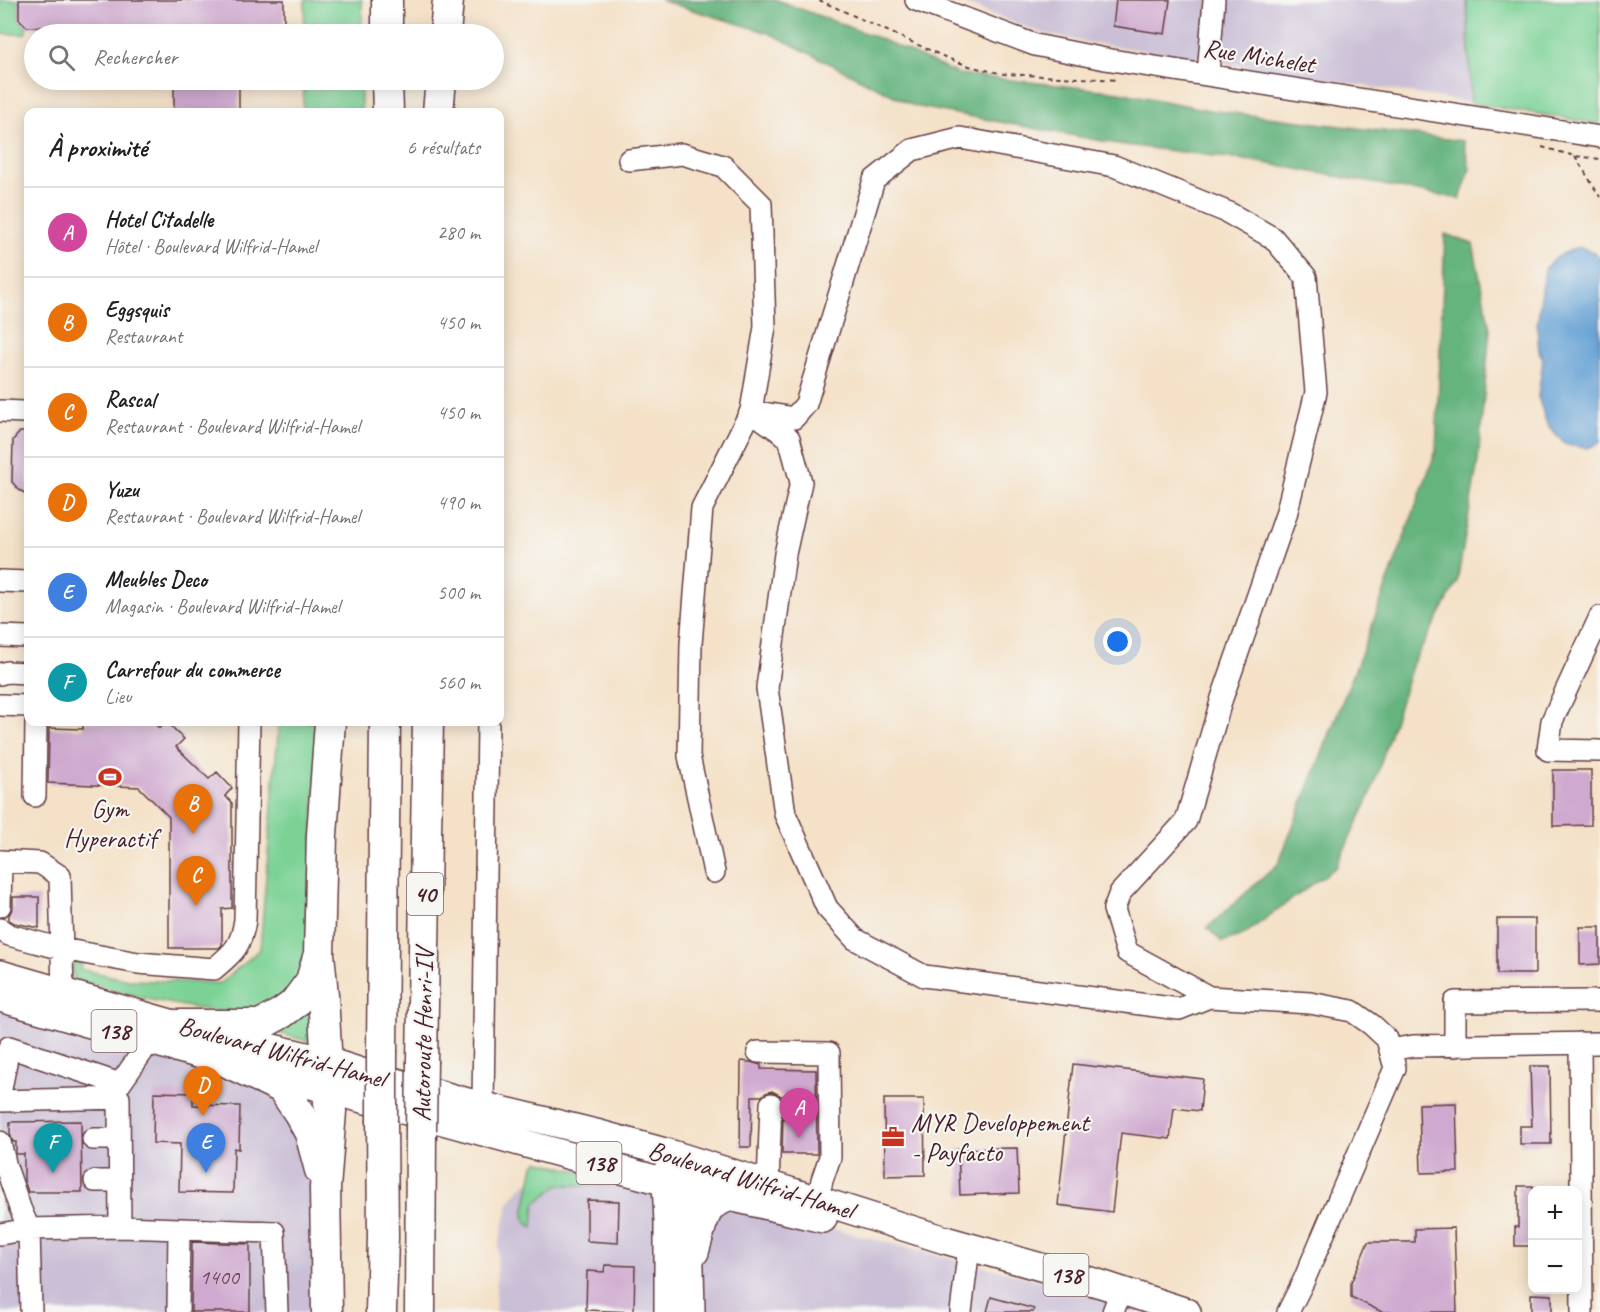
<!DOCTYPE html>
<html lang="fr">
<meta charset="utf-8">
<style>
:root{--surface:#fff;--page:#f6f6f6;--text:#202124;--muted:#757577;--line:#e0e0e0;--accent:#c8321e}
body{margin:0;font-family:Caveat,sans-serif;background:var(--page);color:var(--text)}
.controls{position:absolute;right:18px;bottom:18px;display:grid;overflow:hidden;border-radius:12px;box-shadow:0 3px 15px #0003}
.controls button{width:54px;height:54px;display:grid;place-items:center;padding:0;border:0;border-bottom:2px solid var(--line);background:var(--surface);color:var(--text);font:30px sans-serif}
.you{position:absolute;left:1118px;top:642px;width:21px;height:21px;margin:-15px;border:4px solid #fff;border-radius:50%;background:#1a73e8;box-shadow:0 0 0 9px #1a73e833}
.badge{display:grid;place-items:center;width:39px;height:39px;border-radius:50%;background:var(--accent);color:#fff;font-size:20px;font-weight:700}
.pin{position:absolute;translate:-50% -50px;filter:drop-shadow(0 2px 3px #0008)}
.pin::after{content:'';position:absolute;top:32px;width:21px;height:18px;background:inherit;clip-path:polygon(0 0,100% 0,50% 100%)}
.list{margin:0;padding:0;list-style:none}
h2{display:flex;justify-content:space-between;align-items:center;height:78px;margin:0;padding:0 24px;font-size:26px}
h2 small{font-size:20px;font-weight:400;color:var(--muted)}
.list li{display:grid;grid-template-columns:39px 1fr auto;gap:18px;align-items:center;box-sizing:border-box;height:90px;padding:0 24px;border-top:2px solid var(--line)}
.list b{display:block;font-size:22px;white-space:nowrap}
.list p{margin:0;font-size:20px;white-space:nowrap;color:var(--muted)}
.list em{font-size:20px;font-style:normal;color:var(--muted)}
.icon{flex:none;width:33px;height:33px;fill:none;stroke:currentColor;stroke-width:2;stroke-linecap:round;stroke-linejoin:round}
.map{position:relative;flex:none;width:1600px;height:1312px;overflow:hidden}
.search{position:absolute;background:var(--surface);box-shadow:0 3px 15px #0003;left:24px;top:24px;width:480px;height:66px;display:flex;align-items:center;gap:15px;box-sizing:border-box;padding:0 21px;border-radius:33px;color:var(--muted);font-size:22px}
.panel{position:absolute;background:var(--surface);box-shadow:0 3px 15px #0003;left:24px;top:108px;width:480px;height:618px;border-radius:12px}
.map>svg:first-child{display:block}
.industrial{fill:#cabfd6}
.green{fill:#7cd295;stroke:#637860;stroke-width:1.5}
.forest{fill:#65b47e;stroke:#586a54;stroke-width:1.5}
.water{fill:#64a0d4;stroke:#576080;stroke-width:1.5}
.building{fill:#cfa9cf}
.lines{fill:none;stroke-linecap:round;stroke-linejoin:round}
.minor-casing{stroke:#643c42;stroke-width:24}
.major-casing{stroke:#643c42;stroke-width:30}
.highway-casing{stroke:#643c42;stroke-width:33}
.path{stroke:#643c42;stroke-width:2;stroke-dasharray:4.5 4.5;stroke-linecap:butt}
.minor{stroke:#fff;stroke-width:21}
.major{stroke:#fff;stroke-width:27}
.highway{stroke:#fff;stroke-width:30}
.highway-bridge-casing{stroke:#643c42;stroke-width:33;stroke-linecap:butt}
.highway-bridge{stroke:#fff;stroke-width:30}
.labels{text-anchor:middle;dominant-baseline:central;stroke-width:4.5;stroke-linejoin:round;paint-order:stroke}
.number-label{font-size:22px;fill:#6b4254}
.shield{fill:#f6f6f2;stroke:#7e6067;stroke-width:1.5}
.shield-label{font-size:24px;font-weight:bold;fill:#4a1f2b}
.street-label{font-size:26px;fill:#4a1f2b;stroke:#f6f6f2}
.poi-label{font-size:26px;fill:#4a1f2b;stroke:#f6f6f2}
</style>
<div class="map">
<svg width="1600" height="1312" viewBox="0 0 1600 1312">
<rect width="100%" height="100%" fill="#f6f6f2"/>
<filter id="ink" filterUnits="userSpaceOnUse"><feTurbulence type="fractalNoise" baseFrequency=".0167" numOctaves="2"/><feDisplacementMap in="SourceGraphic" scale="12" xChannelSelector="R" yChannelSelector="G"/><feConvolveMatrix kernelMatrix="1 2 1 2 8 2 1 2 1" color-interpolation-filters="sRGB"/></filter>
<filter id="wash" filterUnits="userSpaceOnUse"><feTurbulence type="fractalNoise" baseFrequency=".008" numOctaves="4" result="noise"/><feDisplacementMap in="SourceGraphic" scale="24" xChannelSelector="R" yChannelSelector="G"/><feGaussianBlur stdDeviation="1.35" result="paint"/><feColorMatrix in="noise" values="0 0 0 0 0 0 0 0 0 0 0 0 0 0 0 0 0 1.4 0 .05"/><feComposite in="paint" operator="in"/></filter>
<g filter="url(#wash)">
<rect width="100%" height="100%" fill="#f4e1c7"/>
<!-- industrial -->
<path class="industrial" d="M955,0H1467L1471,103L1182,56L1079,41L1042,33Z
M0,1008L255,1083L286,1102L316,1154L321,1312H0Z
M582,1167L1059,1285L1149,1312H495L498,1247L509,1203L521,1187L542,1172Z"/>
<!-- green -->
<path class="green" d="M0,0H19V19L27,27L25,34H0Z
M305,0H362V34H304Z
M1467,0H1600V124L1471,103Z
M304,80H361V112H303Z
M279,722H319L307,958L293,991L257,1010L232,1013L195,1008L147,999L74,979L72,968L75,962L83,959L80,969L128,980L221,983L260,949Z
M314,1006L311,1042L274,1032L279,1023Z
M538,1161L620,1182L619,1185L615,1186L559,1185L535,1203L533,1228L525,1221L524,1214L534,1165Z"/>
<!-- forest -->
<path class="forest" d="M660,0H777L878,38L958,74L1119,92L1209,110L1463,141L1470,169L1460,199L1253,161L1118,144L914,106L769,33Z
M1445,234L1473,244L1490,329L1478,461L1457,583L1413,663L1370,796L1336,867L1243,935L1222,942L1207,928L1278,864L1362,652L1436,451Z"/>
<!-- water -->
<path class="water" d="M1580,247L1594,252L1600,258V443L1587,448L1567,445L1557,436L1547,424L1538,397L1543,359L1539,351L1537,326L1545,269C1553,257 1566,252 1580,247Z"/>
<g id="blocks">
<!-- building -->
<path class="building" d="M19,0H284V23L276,31L27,27L19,19Z
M1116,0H1170L1165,34L1113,26Z
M174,80H239V112H174Z
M20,432H28V495L19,490L12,482L13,440Z
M83,722H153L159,728L167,722L184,739L176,747L209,779L217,772L232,788L225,796L232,803V908L222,909V945L219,948H169V817L139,787L48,783L49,728L83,729Z
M1553,770H1591V825L1553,826Z
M13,897H39V928L14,923L9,920V915L13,907Z
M1497,919H1535V974H1497Z
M1580,927H1600V964L1580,965Z
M741,1061L750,1062L761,1065V1069L816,1070L817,1154H782L783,1118H792V1096H781L772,1091L766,1093L762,1096H752L751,1147H740Z
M1073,1064L1203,1079L1200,1111L1174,1108L1170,1139L1121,1133L1112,1212L1058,1205Z
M1530,1066H1550L1551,1144H1520V1126H1532Z
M154,1092L193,1093V1105L240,1106L239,1149L234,1148L233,1193L179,1192L180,1144L153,1143Z
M884,1099H924L925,1175L885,1176Z
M1456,1103L1458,1172L1421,1173L1419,1104Z
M81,1121L82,1192H28L24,1180V1154H16V1142H13L10,1134V1122Z
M1017,1148L1019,1193L960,1195L958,1149Z
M1518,1186H1533V1246H1515V1227H1518Z
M587,1200L619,1201L618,1243L587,1241Z
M1454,1228L1457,1312H1382L1351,1297V1283L1368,1242H1415V1229Z
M192,1242L250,1244V1312H191Z
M605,1265L635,1266L634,1312L586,1310L587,1271L604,1272Z
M1531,1294L1552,1295V1312H1531Z
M991,1297L1034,1309L1033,1312H987Z"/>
</g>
</g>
<g filter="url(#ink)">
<use href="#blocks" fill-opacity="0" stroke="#643c42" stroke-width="1.5"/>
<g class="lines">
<!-- minor casing -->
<g class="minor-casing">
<path id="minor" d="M916,0L1035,45L1105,59L1250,82L1600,137
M1208,75L1214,0
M629,160L682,154L723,166L761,204L765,327L751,411L702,508L691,644L689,756L714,872
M0,411L24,412
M751,411L794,418L806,404L874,180L912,150L960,138L1114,166L1227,212L1273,238L1306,277L1316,392L1286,515L1222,698L1186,821L1120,893L1114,909L1127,952L1209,997
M755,414L789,438L801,482L785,554L767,688L785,814L827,908L855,939L924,976L1179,1009L1209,997L1310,1003L1352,1011L1372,1025L1387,1039L1395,1068L1304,1280L1288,1312
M0,581L28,582
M1600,617L1552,721L1548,750L1600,751
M0,636L28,637
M0,674L7,672L28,673
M0,705L28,706
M35,796L36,722
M0,861L40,863L60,876L63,992
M0,906L1,861
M0,929L9,935L62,949L138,963L214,969C234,952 241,947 245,920L249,722
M1580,1043L1582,1312
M1455,1046V1002L1600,1001
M1390,1050L1413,1046L1600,1043
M758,1052L829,1053L830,1157L822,1180L818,1200
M0,1094L9,1047L120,1084L150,1041
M0,1101L119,1098L120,1227L274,1232L277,1312
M483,1106L488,722
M93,1139H119
M0,1142L6,1167L20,1208L29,1229L31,1312
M95,1181H120
M768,1184L771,1104
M0,1234L29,1229L120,1227
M178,1312L179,1229
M961,1312L969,1247
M1113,1312L1121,1291"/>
</g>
<!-- major casing -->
<g class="major-casing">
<path id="major" d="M0,974L177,1025L327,1061L371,1075L464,1101L596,1133L672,1154L945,1240L1101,1284L1187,1312
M0,998L150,1041L666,1182L823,1219
M689,1169L685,1186L690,1268L691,1312
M695,1252L703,1224L710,1207L731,1196
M668,1312V1222L666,1182L669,1167"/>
</g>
<!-- highway casing -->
<g class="highway-casing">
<path id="highway" d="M387,0V34
M445,34L448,0
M387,80L388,112
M438,112L441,80
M177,1025H260L282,1013L294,1004L311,981L318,957
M382,1050L385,722
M422,1061L428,722
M229,1063L282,1088L299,1113L310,1133L320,1170
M327,1312L325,1188L331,1111L329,1103L323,995L319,954L322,835L330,722
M381,1312L383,1237L382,1122
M420,1312L421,1130"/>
</g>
<!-- path -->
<path class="path" d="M819,0L947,58L972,67L1004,74L1119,80
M1542,147L1575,156L1600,159
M1575,156L1600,197"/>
<!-- minor -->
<use href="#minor" class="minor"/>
<!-- major -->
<use href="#major" class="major"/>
<!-- highway -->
<use href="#highway" class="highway"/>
<!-- highway-bridge casing -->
<g class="highway-bridge-casing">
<path id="highway-bridge" d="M382,1050V1122
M421,1130L422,1061"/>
</g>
<!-- highway-bridge -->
<use href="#highway-bridge" class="highway-bridge"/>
</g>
</g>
<!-- icons -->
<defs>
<g id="stadium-bare" transform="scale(1.8)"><path d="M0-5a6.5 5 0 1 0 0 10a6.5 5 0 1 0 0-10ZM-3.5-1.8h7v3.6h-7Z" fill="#c8321e" stroke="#f6f6f2" stroke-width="2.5" paint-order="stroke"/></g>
<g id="office-bare" transform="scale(1.8)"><path d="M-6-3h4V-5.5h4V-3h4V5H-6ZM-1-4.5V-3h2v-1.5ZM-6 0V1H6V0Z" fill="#c8321e" stroke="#f6f6f2" stroke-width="2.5" paint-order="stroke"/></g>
</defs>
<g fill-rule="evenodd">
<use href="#stadium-bare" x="110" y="777"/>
<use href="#office-bare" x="893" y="1137"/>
</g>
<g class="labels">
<!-- number labels -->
<g class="number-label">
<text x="219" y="1277">1400</text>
</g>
<!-- shield labels -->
<g class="shield">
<rect x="407" y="873" width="36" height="42" rx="4.5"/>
<rect x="91.5" y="1010" width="45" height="42" rx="4.5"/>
<rect x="576.5" y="1142" width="45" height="42" rx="4.5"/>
<rect x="1043.5" y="1254" width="45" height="42" rx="4.5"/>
</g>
<g class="shield-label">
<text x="425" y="894">40</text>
<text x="114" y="1031">138</text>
<text x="599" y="1163">138</text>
<text x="1066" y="1275">138</text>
</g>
<!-- street labels -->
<g class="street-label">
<text transform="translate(1259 56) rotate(9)">Rue Michelet</text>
<text transform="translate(423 1035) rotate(-89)">Autoroute Henri-IV</text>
<text transform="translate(282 1052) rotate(15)">Boulevard Wilfrid-Hamel</text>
<text transform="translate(751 1180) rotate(17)">Boulevard Wilfrid-Hamel</text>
</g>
<!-- poi labels -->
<g class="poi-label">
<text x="110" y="808">Gym<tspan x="110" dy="30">Hyperactif</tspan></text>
<text x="911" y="1122" text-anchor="start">MYR Developpement<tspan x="911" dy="30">- Payfacto</tspan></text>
</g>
</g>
</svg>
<div class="controls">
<button>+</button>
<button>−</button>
</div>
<div class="you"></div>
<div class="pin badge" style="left:799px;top:1138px;background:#d1479c">A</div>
<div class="pin badge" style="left:193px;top:834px;background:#e8710a">B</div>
<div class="pin badge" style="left:196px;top:906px;background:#e8710a">C</div>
<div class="pin badge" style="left:203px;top:1116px;background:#e8710a">D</div>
<div class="pin badge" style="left:206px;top:1173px;background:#3f7fe0">E</div>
<div class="pin badge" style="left:53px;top:1173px;background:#0f9aa8">F</div>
<div class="search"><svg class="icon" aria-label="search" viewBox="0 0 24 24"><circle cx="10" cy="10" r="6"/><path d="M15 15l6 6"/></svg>Rechercher</div>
<section class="panel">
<h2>À proximité<small>6 résultats</small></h2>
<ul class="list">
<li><span class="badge" style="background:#d1479c">A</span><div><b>Hotel Citadelle</b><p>Hôtel · Boulevard Wilfrid-Hamel</p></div><em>280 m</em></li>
<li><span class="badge" style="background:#e8710a">B</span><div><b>Eggsquis</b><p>Restaurant</p></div><em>450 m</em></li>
<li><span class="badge" style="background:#e8710a">C</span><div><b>Rascal</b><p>Restaurant · Boulevard Wilfrid-Hamel</p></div><em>450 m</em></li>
<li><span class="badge" style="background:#e8710a">D</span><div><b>Yuzu</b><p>Restaurant · Boulevard Wilfrid-Hamel</p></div><em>490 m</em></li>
<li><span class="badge" style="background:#3f7fe0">E</span><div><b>Meubles Deco</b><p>Magasin · Boulevard Wilfrid-Hamel</p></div><em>500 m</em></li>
<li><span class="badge" style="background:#0f9aa8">F</span><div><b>Carrefour du commerce</b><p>Lieu</p></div><em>560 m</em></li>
</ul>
</section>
</div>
